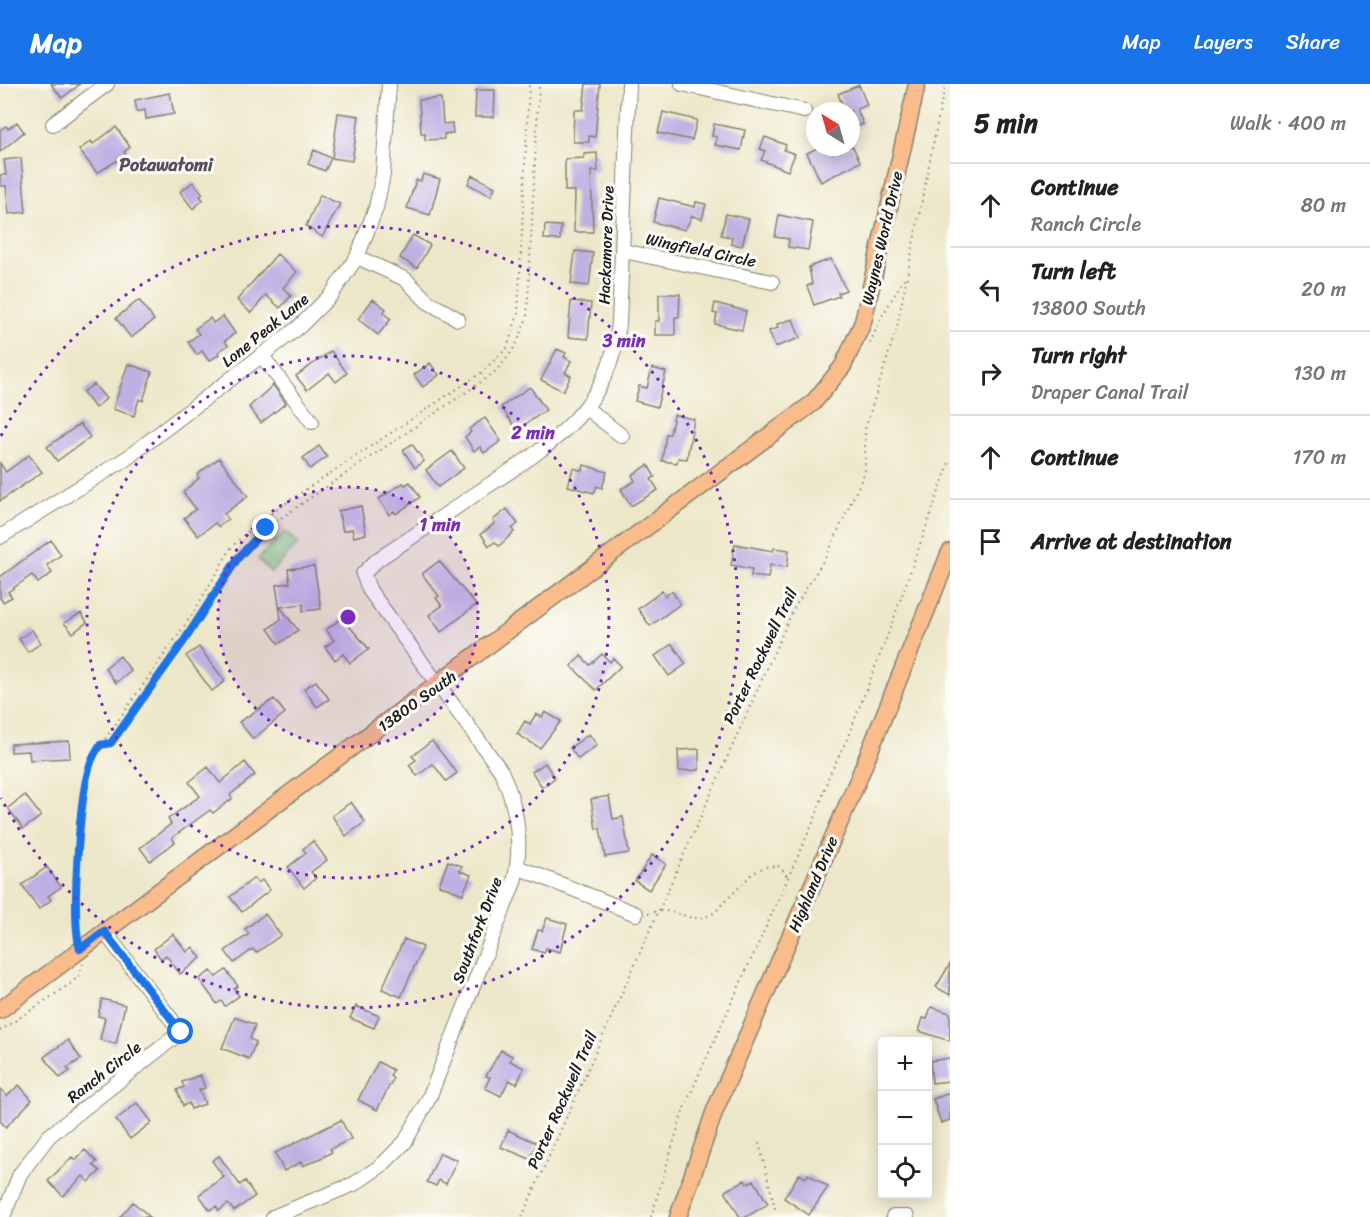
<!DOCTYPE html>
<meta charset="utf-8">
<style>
:root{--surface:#fff;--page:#f2f2f2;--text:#222;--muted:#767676;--line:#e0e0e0;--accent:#1a73e8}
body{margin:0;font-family:Sriracha,sans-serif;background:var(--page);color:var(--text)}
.controls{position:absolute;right:18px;bottom:18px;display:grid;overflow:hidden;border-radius:6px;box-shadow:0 3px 15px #0003}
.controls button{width:54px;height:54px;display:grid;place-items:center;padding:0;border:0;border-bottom:2px solid var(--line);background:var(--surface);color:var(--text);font:30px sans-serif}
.compass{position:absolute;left:806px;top:18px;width:54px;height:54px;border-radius:50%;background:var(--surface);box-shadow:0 3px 15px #0003;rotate:323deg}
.stop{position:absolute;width:18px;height:18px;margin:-14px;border:4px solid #1a73e8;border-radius:50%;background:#fff}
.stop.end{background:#1a73e8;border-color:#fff;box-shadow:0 2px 6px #0008}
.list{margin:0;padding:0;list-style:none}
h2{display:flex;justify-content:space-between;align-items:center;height:78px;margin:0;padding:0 24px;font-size:26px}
h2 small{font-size:20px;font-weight:400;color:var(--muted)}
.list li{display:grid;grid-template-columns:39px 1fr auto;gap:18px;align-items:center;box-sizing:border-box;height:84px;padding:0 24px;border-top:2px solid var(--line)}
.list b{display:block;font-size:22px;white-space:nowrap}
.list p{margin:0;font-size:20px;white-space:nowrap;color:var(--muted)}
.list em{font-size:20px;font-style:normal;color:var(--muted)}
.icon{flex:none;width:33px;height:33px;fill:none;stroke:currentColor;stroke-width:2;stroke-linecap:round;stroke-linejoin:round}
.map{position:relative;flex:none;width:950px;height:1133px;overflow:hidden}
header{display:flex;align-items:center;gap:36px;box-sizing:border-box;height:84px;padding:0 30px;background:var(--accent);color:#fff}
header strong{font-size:28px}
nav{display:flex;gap:33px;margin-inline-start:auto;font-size:21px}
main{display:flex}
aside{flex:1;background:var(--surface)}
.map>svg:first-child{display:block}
.green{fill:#9fdc90;stroke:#5e7c56;stroke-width:1.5}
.building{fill:#beb1e2}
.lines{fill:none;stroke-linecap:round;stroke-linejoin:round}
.minor-casing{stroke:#848272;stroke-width:16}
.major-casing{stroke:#848272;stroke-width:19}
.path{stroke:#848272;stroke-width:2;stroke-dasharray:1.5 4.5;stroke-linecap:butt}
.minor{stroke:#fff;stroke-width:14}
.major{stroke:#fabc8b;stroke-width:16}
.route{stroke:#1a73e8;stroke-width:8}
.ring{fill:none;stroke:#7b2cbf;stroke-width:3;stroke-dasharray:3 6}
.labels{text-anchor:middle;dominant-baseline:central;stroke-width:6;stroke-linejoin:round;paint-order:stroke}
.street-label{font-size:16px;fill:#1c1c1c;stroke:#fdfcf7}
.neighbourhood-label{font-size:18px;font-weight:bold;fill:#555061;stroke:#fdfcf7}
.centre{fill:#7b2cbf;stroke:#fdfcf7;stroke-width:3}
.ring-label{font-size:18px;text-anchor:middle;font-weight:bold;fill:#7b2cbf;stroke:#fdfcf7;stroke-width:6;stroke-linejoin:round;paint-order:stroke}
</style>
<header>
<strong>Map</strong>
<nav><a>Map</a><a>Layers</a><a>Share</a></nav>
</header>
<main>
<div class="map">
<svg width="950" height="1133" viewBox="0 0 950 1133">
<rect width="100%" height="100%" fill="#fdfcf7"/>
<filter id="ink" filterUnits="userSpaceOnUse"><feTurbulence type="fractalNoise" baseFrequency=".0167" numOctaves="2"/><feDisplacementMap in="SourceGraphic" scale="12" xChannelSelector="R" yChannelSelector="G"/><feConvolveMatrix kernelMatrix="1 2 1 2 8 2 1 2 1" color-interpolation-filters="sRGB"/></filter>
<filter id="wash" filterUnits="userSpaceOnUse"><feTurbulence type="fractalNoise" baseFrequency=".008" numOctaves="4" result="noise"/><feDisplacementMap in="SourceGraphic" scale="24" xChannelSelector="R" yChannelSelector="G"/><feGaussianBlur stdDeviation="1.35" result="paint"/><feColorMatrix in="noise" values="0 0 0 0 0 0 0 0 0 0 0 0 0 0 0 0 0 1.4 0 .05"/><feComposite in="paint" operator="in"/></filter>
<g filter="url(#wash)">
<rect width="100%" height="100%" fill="#ede7c9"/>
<!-- green -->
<path class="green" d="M285,448L298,460L271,488L258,475Z"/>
<g id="blocks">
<!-- building -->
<path class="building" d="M51,0H80L62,14Z
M586,0H600L595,53L589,52V58H573L574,26H583Z
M859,1L867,21L857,25L863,40L851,45V27H845L838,10Z
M476,6H495L494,33H475Z
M170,9L174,30L146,35L145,26L137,28L135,16Z
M441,14L443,40L452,39L453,49L444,50V55L425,56V49H421L419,16Z
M663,28L697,36L692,56L658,49Z
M338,29L359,32L352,77L332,74Z
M17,38L24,48L0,68V46L6,42L8,45Z
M714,40L745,46L741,66L715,61L717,53L712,52Z
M116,43L130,63L124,68L126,71L97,89L79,66L91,57L93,60Z
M765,53L786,61L784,66L795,70L788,87L761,76L765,67L760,65Z
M819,63H853L860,78L821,98L807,69Z
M314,66L331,74L325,87L308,80Z
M597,69L598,87H591L593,148H574L575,107H565V75L584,74V70Z
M21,74L26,128L9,130L6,102H0V91H6L4,76Z
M423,90L440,95L430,131L407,124L416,96L421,97Z
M472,91L495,103L491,112L468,100Z
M193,98L203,110L200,112L203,116L193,125L180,108Z
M320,111L340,120L322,153L306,142Z
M659,114L695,123L696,118L706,120L702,135L692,132L685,146L653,138Z
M726,130L749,135L742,162L731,160L732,153L721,151Z
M779,131L813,138L808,166L788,163L789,155L775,153Z
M545,141L561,142L560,156L544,155Z
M413,151L430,161L417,184L400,174Z
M575,167L593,169L589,202L571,200Z
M277,170L297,188L283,204L291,212L280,224L266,211L251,229L237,216Z
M831,175L846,206L838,209L839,212L814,221L807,202L812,200L809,183Z
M659,210H680L679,233H675V251H655V237H659Z
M373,215L386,225L383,229L391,235L378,251L358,235Z
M139,216L154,236L131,254L116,234Z
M571,217L591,219L588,255L568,253Z
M715,219L746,227L742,246L715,240L717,230L713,229Z
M223,232L235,249L225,257L228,261L218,268L220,270L209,277L202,267L197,271L188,258L199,250L195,245L210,234L213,239Z
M793,235L800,254L775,263L769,247L778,244L777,240Z
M557,265L566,269L564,273L571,277L565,289L571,292L563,307L541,296Z
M331,267L347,289L336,298L329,289L307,306L296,292Z
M430,279L439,291L423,303L414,291Z
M128,280L152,288L143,317L139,315L134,332L113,325Z
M652,284L666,288L657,323L635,317L639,302L647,304Z
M94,300L106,315L95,324L83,308Z
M273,301L286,319L261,339L249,323Z
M530,303L546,326L517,346L501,323Z
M674,331L694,335L687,375L678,374L677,379L662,377L666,350H670Z
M485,334L501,357L484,369L480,363L474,367L465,353L471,348L469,345Z
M80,340L90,353L57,377L47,363Z
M412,360L424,377L415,384L403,366Z
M319,362L327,373L310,385L303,374Z
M452,367L464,384L438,403L426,386Z
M29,371L42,388L0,417V379L6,388Z
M219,374L248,412L224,430L228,435L219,443L215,439L198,452L184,434L196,425L183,408L199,394L197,391Z
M584,381L607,388L602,404L597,402L594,409L568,402L573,384L583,387Z
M648,381L655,393L651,395L658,406L631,422L621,405L635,397L632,391Z
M410,398L420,413L396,430L394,427L389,431L379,415L403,399L405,401Z
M361,422L366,450L354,453L352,445L343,447L338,427Z
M507,425L518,440L512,445L514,448L499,462L495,458L489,462L481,450L495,439L493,436Z
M51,456L61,471L47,481L52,489L38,499L32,491L8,508L12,513L3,518L0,514V493Z
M735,460L773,467L774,464L789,466L787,483L770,481L768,494L751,492L752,485L731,481Z
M439,477L476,521L441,548L429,531L442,522L436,514L439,512L422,490Z
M314,482L321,525L303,527V520L280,523L298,546L279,560L268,545L281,535L276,501L290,499L288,485Z
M662,507L665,512L672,507L680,520L650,542L638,525Z
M81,529L87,538L73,549L64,539Z
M342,534L369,565L350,579L343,570L335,576L325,563L334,556L326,546Z
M32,546L41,559L28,568L19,555Z
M672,560L686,580L669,592L655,572Z
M199,563L225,597L212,607L186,572Z
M602,570L610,578L613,574L621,582L596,606L571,582L581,572L590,581Z
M120,572L131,587L116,599L105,584Z
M316,597L329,615L317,623L304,605Z
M274,615L285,629L253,655L239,638Z
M545,628L561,637L540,664L517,650L525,637L530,640L536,630L542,633Z
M589,650L597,661L578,675L570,664Z
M69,657L70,674L30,676L29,667L11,668V660Z
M432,657L457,689L446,697L433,680L417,692L409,681L416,676L412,672Z
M699,665V686L679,687L678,666Z
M245,678L255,691L230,711L232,715L217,726L213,729L210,726L172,754L175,758L150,777L140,764L171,740L168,735L200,712L189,698L208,683L220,699Z
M545,679L555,694L542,703L532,688Z
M25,711L41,732L23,745L8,724Z
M609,712L613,735L623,733L629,769L605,773L600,744L596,745L591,715Z
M351,718L365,738L346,752L332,732Z
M313,757L327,776L311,788L316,794L304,804L288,783L306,769L303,765Z
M652,771L666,780L649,806L635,797Z
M448,777L462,782L460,787L471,791L463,810L439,801Z
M47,783L61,803L48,812L51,816L39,825L22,801Z
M254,794L258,799L262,796L270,806L242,828L230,813Z
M265,830L281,851L256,869L253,865L234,879L225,867L249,850L245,845Z
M547,834L567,840L560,868L546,864L544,869L532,865L538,846L542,847Z
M173,850L187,868L193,863L201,874L180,890L166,871L161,875L154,865Z
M404,855L423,863L401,913L382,905Z
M950,880V911L936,903Z
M226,886L238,902L234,905L239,912L225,922L221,917L217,920L199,895L211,887L216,893Z
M102,915L125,921L116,960L100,956L105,934L98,932Z
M356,922L379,932L374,944L350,934Z
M931,923L950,929V957L919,947L923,934L927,935Z
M235,933L255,941L250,955L256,958L249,975L222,964Z
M68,956L81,975L67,984L70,987L60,994L44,973Z
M501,966L512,972L510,977L524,984L517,1000L509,996L501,1012L485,1004L490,993L486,992Z
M950,974V997L932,999L930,977Z
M378,978L393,986L390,992L393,995L377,1026L358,1016Z
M200,991L205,1004L199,1006L205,1020L191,1025L189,1019L183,1022L177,1006L184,1003L182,998Z
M19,1001L32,1016L6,1043L0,1037V1004L7,1012Z
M950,1009V1036L941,1039L933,1015Z
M137,1019L152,1038L130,1055L116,1036Z
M341,1036L351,1055L330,1065L332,1068L323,1073L303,1082L301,1078L284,1087L275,1069Z
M508,1046L537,1059L530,1075L501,1063Z
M85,1066L97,1078L93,1081L100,1087L89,1098L83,1092L63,1112L48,1097L72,1073L75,1076Z
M440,1069L457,1076L446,1100L439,1096L436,1102L427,1098Z
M219,1072L240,1101L245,1097L255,1112L234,1127L228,1120L219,1127L216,1122L210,1126L199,1111L224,1093L212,1077Z
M799,1090L806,1094L808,1090L828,1103L809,1131L784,1114Z
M745,1096L747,1100L754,1096L768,1120L746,1133H740L725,1107Z
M133,1118L150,1133H120Z"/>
</g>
</g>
<g filter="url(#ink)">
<use href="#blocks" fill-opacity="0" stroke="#848272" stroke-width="1.5"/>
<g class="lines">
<!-- minor casing -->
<g class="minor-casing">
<path id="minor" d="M682,0L804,27
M53,40L107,0
M623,167L772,198
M357,173L405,195L428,218L458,235
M262,272L312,338
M586,324L622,352
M0,453L127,374L299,243L331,211L357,173L376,124L383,90L389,0
M517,783L636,830
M3,1133L20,1090L49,1052L181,948L104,847
M273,1133L354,1100L382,1081L405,1058L429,1014L514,798C523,760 517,722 501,687L370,507L363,490L377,476C412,453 448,429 483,405C550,361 609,327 619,239L629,0
M893,1133H907"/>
</g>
<!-- major casing -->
<g class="major-casing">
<path id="major" d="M0,926L813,319L843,282L863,238L917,0
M678,1133L715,1026L858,696L950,468"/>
</g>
<!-- path -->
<path class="path" d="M870,259L882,232L905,193
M101,661L111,659L250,458L266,444L487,294C509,277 519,258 527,233L539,0
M648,829C653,829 658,826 662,827C684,827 690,841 714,829L752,790L764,783L778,782L785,788L788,795
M77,854L76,811L85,700L90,681L101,661L192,531L231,464L242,452L284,420L481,289L507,264L518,230L529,0
M0,947L70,900L79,892L83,880
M759,1059L776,1128
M522,1133L793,526L828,469L865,388V345L897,243L945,0
M651,1133L684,1024L816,732L829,692L847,655L890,545L950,376"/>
<!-- minor -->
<use href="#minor" class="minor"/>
<!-- major -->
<use href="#major" class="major"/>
</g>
</g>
<g class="lines" filter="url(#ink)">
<!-- route -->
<path class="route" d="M181,948L104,847L80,865C71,835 79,712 90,681C92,674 96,667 100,661L111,659L182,560L238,474L266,444"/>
</g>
<!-- distance rings -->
<circle cx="348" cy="533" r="130" fill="#7b2cbf" fill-opacity=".12"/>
<g class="ring">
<circle cx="348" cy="533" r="130"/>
<circle cx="348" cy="533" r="261"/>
<path d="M1 352A391 391 0 1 1 1 714"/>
</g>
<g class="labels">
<!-- street labels -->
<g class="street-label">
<text transform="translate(882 154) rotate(-77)">Waynes World Drive</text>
<text transform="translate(606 161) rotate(-88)">Hackamore Drive</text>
<text transform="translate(701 166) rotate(12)">Wingfield Circle</text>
<text transform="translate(265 246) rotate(-39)">Lone Peak Lane</text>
<text transform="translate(760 572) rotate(-64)">Porter Rockwell Trail</text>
<text transform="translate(417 617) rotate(-36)">13800 South</text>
<text transform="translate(813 800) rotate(-67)">Highland Drive</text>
<text transform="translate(477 846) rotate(-69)">Southfork Drive</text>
<text transform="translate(104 988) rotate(-38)">Ranch Circle</text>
<text transform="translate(562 1016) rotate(-66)">Porter Rockwell Trail</text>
</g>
<!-- neighbourhood labels -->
<g class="neighbourhood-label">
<text x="166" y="81">Potawatomi</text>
</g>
</g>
<circle cx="348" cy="533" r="9" class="centre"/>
<g class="ring-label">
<text x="624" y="263">3 min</text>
<text x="533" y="355">2 min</text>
<text x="440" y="447">1 min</text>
</g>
</svg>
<div class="controls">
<button>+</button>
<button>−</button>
<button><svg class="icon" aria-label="locate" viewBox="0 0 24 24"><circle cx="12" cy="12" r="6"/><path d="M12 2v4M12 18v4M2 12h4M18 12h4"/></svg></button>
</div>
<svg class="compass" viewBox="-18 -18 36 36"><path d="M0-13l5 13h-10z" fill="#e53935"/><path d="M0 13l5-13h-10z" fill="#767676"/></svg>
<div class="stop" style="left:181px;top:948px"></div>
<div class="stop end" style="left:266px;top:444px"></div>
</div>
<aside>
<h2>5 min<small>Walk · 400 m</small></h2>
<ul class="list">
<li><svg class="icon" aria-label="ahead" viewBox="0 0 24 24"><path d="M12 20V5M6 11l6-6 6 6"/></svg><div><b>Continue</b><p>Ranch Circle</p></div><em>80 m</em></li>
<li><svg class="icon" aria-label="left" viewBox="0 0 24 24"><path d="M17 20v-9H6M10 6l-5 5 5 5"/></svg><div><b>Turn left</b><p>13800 South</p></div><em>20 m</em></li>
<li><svg class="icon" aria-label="right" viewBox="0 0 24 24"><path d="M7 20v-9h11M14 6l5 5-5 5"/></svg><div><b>Turn right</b><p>Draper Canal Trail</p></div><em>130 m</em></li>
<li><svg class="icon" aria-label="ahead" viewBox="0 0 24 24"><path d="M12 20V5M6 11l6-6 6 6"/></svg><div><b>Continue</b></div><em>170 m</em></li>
<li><svg class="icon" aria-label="arrive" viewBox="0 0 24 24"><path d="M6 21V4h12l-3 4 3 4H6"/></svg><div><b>Arrive at destination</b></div></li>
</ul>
</aside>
</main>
